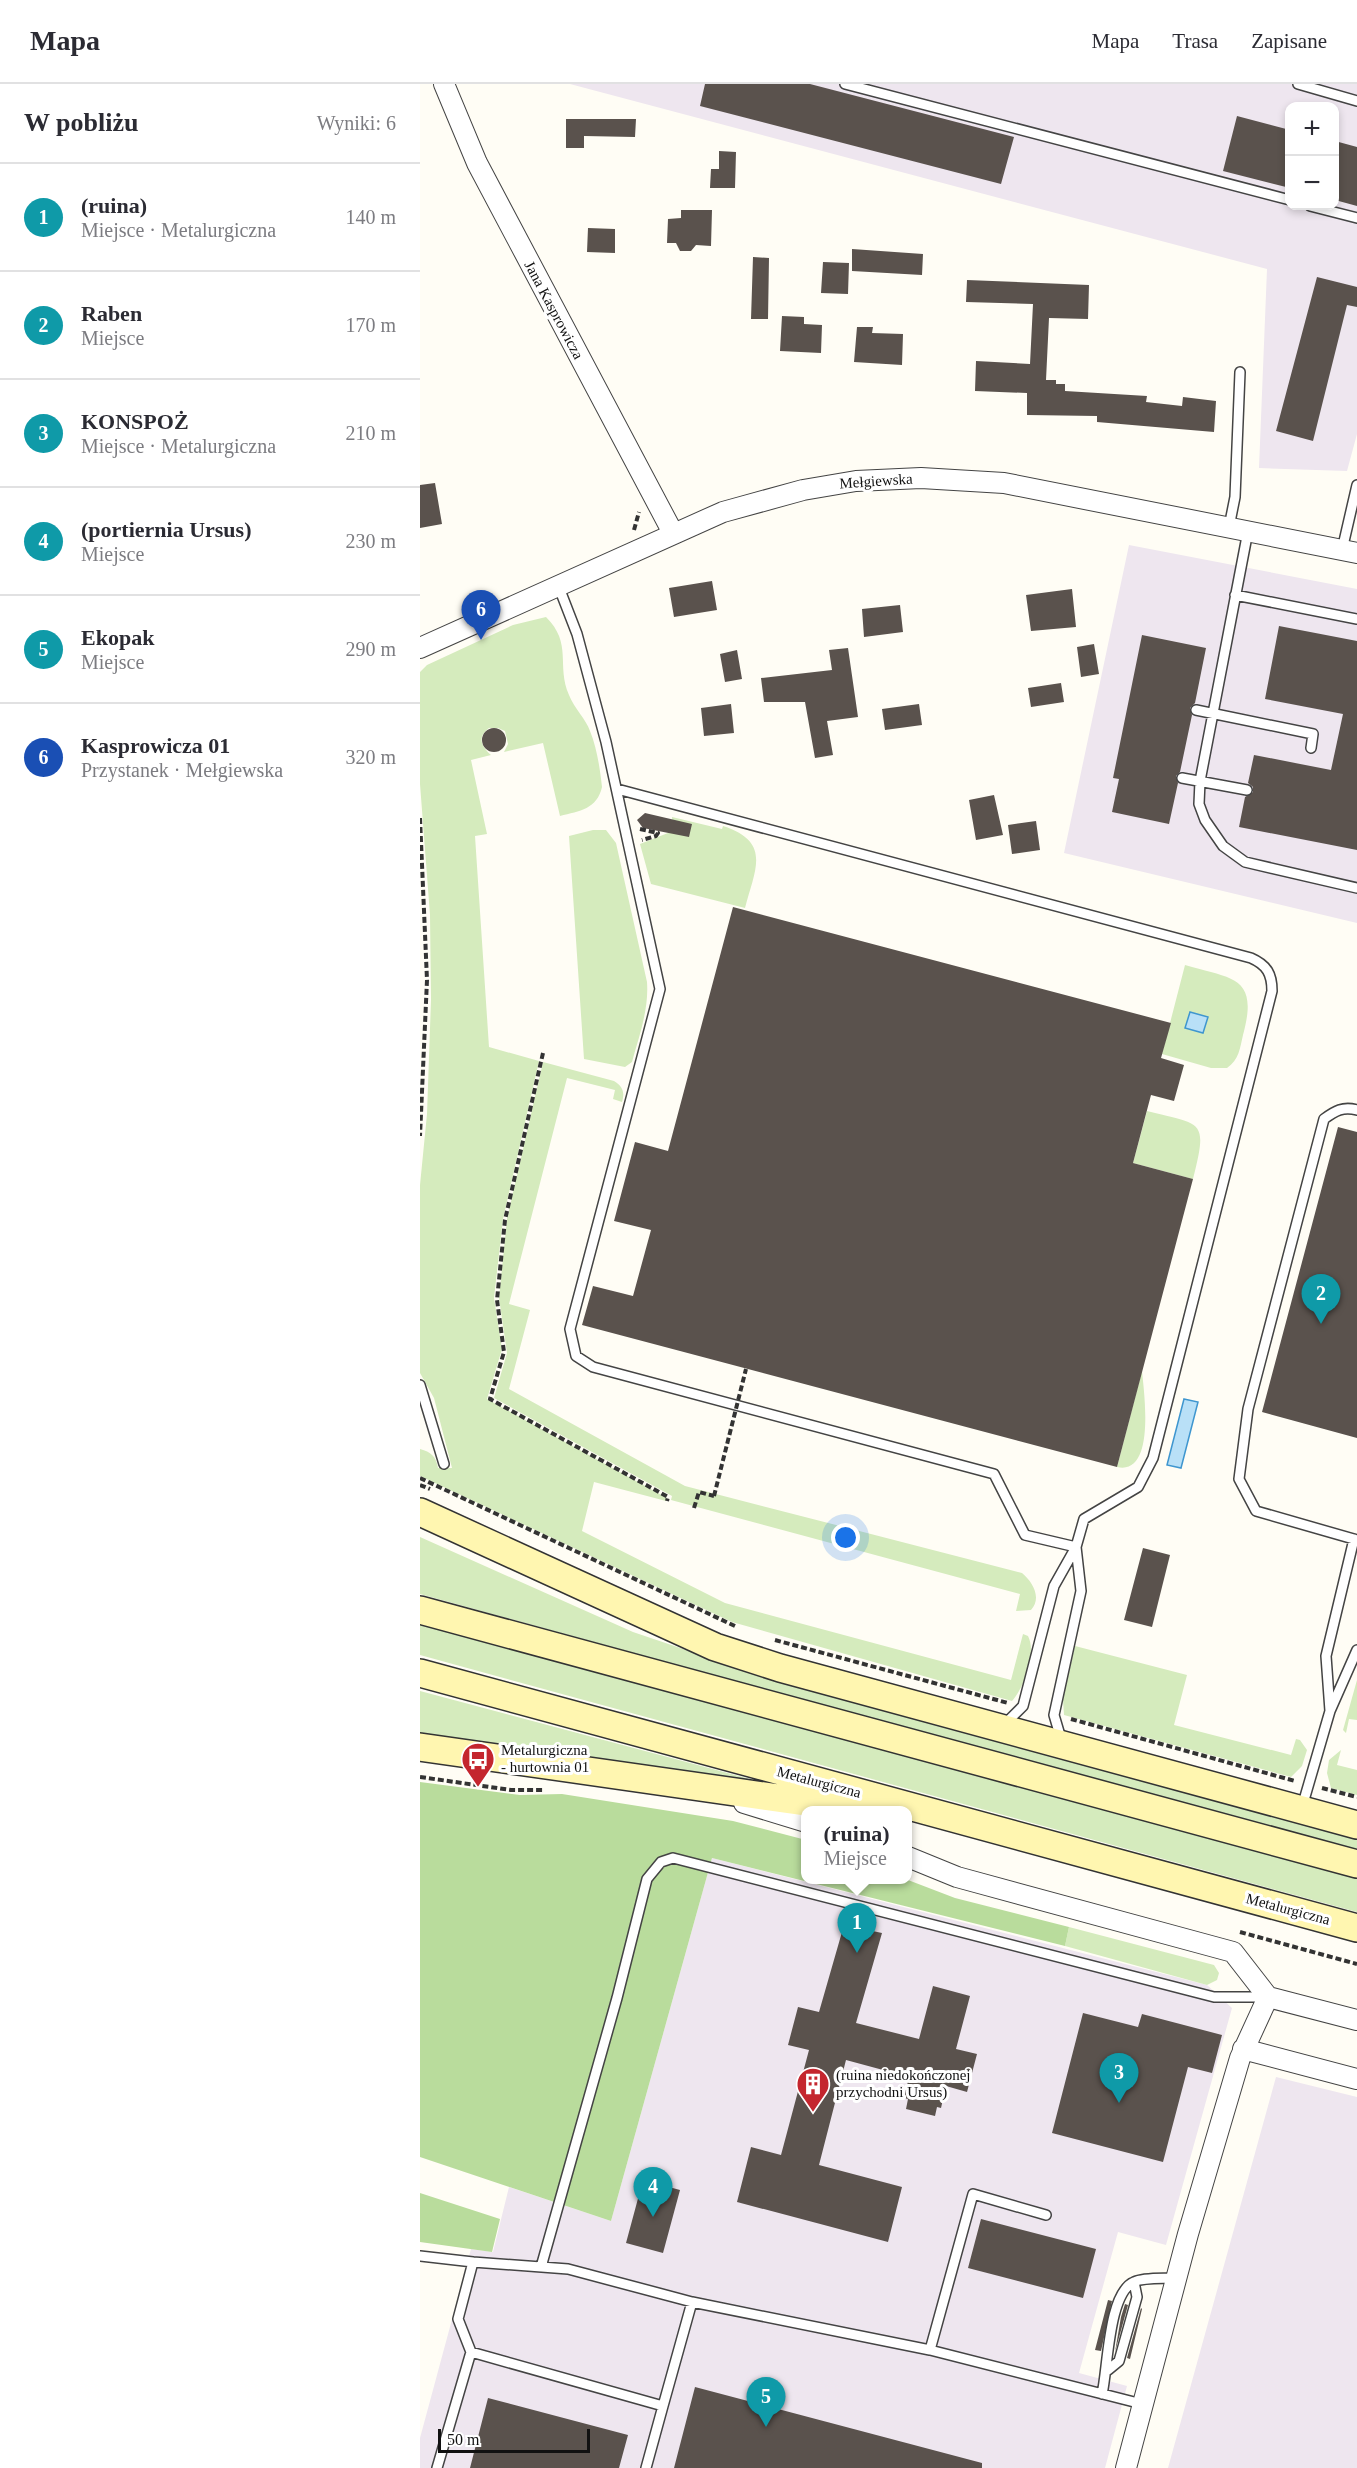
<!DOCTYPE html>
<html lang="pl">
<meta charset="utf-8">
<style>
:root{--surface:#fff;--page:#f7f7f7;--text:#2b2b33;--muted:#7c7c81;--line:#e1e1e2;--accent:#c4262e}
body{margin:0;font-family:"Times New Roman",serif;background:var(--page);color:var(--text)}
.controls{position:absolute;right:18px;top:18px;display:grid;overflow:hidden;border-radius:12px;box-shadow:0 3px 9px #0003}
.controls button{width:54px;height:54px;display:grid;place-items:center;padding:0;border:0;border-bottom:2px solid var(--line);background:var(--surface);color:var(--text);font:30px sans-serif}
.scale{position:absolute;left:18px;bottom:15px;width:152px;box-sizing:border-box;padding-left:6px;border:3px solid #111;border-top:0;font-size:16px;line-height:21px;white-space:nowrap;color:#111;-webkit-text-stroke:4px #fff;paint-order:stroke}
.you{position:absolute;left:426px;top:1454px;width:21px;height:21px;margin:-15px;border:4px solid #fff;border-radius:50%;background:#1a73e8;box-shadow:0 0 0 9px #1a73e833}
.badge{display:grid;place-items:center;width:39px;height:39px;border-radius:50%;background:var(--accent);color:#fff;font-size:20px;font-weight:700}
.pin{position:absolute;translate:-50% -50px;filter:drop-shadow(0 2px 3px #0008)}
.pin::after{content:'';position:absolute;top:32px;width:21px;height:18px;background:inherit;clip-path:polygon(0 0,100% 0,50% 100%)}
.popup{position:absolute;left:381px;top:1722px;width:111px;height:78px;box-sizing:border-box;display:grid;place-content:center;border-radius:12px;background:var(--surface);filter:drop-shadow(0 2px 4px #0005);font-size:20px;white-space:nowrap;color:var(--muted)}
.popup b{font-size:22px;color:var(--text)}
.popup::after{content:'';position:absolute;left:50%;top:100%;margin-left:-12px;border:12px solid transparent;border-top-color:var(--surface)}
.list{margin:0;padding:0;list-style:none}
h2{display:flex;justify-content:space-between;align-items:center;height:78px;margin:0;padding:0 24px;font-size:26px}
h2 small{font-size:20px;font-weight:400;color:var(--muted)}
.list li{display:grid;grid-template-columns:39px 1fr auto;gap:18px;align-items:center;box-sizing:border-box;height:108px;padding:0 24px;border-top:2px solid var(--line)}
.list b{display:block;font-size:22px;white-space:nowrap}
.list p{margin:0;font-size:20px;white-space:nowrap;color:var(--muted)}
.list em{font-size:20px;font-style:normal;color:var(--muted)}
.map{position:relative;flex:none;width:937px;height:2384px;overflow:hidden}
header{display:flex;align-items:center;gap:36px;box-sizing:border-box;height:84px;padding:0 30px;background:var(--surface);border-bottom:2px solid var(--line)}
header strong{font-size:28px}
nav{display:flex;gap:33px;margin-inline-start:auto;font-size:21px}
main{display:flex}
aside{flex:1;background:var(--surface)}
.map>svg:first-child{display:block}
.industrial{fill:#eee6ef;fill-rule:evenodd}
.green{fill:#d5ebbd}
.forest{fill:#b9dc9c}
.water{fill:#b9e0f7;stroke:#3f96cf;stroke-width:1.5}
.building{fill:#5a524d}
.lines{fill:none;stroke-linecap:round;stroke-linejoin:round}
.lane-casing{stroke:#444;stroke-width:12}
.street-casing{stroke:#444;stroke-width:22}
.secondary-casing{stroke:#333;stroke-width:30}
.path{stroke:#333;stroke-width:4;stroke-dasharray:6 3;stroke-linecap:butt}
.lane{stroke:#fff;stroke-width:9}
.street{stroke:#fff;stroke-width:20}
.secondary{stroke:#fff6b0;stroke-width:27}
.path-bridge{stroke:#333;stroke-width:4;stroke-dasharray:6 3;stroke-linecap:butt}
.labels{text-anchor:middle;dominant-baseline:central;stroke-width:6;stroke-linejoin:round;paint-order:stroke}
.street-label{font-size:15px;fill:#111;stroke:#fff}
.poi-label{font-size:15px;fill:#111;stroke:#fff;text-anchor:start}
</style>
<header>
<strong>Mapa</strong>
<nav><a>Mapa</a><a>Trasa</a><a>Zapisane</a></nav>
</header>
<main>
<aside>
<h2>W pobliżu<small>Wyniki: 6</small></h2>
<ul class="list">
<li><span class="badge" style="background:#0f9aa8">1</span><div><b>(ruina)</b><p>Miejsce · Metalurgiczna</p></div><em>140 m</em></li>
<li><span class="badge" style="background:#0f9aa8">2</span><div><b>Raben</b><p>Miejsce</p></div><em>170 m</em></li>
<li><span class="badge" style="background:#0f9aa8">3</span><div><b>KONSPOŻ</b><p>Miejsce · Metalurgiczna</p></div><em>210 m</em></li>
<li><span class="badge" style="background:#0f9aa8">4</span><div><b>(portiernia Ursus)</b><p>Miejsce</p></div><em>230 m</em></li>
<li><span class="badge" style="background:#0f9aa8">5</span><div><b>Ekopak</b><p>Miejsce</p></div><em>290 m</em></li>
<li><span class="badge" style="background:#1a4fb4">6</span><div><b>Kasprowicza 01</b><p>Przystanek · Mełgiewska</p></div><em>320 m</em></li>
</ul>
</aside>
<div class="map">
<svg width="937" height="2384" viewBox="0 0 937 2384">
<rect width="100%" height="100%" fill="#fffdf5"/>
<!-- industrial -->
<path class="industrial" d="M150,0H937V350L927,387L839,384L847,185ZM870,22H914V122H870Z
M709,461L937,505V839L644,769Z
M292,1774L787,1901L812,1924L746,2161L698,2148L659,2289L707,2302L685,2384H0V2354L51,2165L73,2168L89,2103L191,2137Z
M856,1993L937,2013V2384H748Z"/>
<!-- green -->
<path class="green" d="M126,533C153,560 136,581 149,611C154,624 166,635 170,647C177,664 180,685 182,703C177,725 160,727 140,732L123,659L84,668L88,660L85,647L78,644H69C57,653 61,662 71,671L51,676L67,750L55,752L69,963L119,977L83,1135L74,1214L82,1265L67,1315L247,1414L246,1417L174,1398L162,1447L305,1519L591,1596L603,1550L608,1552C617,1569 604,1604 592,1617L312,1538L0,1392V1365C11,1368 16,1372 18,1384H32L14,1314L0,1289V1101L7,1030L11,916L10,831L0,700V588L7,581L93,541Z
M252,733L302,745L303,742C352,758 335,785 325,824L231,800L220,760L253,747Z
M173,746H186L196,759L227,898C229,926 219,952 212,978L205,983L164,975L149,752Z
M765,881C813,895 839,892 823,951C820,964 819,976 807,984H791L742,970Z
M123,978L194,997C203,1002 205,1009 202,1018L193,1015L195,1006L147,994L89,1220L110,1226L89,1305L265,1402L602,1489C613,1498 622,1514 611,1526L596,1527L600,1510L251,1416L252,1412L74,1314L87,1269L79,1214L87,1135Z
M727,1027C783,1041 788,1035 773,1095L713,1079Z
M722,1287C724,1308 736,1392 697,1383Z
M0,1453L213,1548L337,1590L937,1753V1769L0,1510Z
M0,1536L937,1790V1828L0,1571Z
M655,1562L767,1591L754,1641L871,1671L876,1655L880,1656L887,1666L882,1682L871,1693L644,1631L643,1615Z
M937,1596V1636L929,1635L926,1649L923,1646Z
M0,1607L409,1716L0,1652Z
M921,1666L917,1681L937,1686V1711L911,1704L907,1689L909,1676Z
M649,1843L794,1881L799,1889L797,1896L787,1901L645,1862Z"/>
<!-- forest -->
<path class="forest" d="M0,1698L100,1711L142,1710L313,1737L386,1756V1796H488L535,1814L649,1843L645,1862L292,1774L191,2137L0,2073Z
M0,2109L80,2135L72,2168L0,2158Z"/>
<!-- water -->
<path class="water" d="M770,928L788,933L783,949L765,944Z
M764,1315L778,1318L761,1384L747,1381Z"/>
<!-- building -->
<path class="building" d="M285,0H390L594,53L581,100L280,22Z
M817,32L870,46V104L803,87Z
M146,35H216L215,53L164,52V64H146Z
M915,57L937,63V122L915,116Z
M299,67L316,68L315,104H290L291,85H299Z
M261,126H292L291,162L276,161L271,167H260L256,159H247L248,135L261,134Z
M168,144L195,145V169L167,168Z
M432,165L503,170L502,191L432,187Z
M333,173L349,174L348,235H331Z
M403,178L429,179L428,210L401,209Z
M897,193L937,203V223L927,221L893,357L856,347Z
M547,196L669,201L668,235L629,234L626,296H636V300H645V307L727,312L726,318L762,322L763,313L796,317L794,348L677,338V332L607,331V309L555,307L556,277L610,280L613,220L546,218Z
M362,232L384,233V240L402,241L401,269L360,267Z
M437,243H453L452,249L483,250L482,281L434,278Z
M15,399L22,440L0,444V401Z
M292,497L297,526L254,533L249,504Z
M652,505L656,543L611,547L606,511Z
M480,521L483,548L444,553L442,525Z
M859,542L937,557V766L819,743L825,713L833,708V703L828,699L834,671L911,686L923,630L845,615Z
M722,551L786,564L775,619L770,624L772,631L760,688L756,692L758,699L749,740L692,728L699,695L693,694Z
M674,560L679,590L661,593L657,563Z
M428,564L438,633L407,637L413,671L395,674L385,618H344L341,594L412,586L409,566Z
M317,566L322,595L305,598L300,570Z
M641,599L644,618L611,623L608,604Z
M311,620L314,649L284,652L281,624Z
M499,620L502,641L465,646L462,625Z
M62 656a12 12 0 1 1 24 0a12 12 0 1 1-24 0Z
M574,711L583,751L556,756L549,716Z
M225,729L272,740L269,753L223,744L217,736Z
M616,737L620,766L592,770L588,741Z
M313,823L751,939L741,974L764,981L754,1017L731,1011L713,1079L773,1095L697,1383L162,1241L173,1202L213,1212L231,1146L194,1137L215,1058L248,1067Z
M918,1043L937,1048V1354L842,1328Z
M723,1464L750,1471L732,1543L704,1536Z
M424,1841L462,1849L436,1939L499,1955L513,1902L550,1912L536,1965L557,1970L547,2008L526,2002L521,2024L517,2023L515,2032L486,2025L488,2015L484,2014L489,1993L426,1976L399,2081L482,2103L468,2158L317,2118L331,2063L361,2071L389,1966L368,1961L378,1923L399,1928Z
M663,1929L718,1943L722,1930L802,1951L792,1989L768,1983L743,2078L632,2049Z
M223,2096L260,2106L243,2169L206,2159Z
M561,2135L676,2165L663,2214L548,2184Z
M688,2216L692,2217L681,2267L675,2266Z
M705,2220L708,2221L695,2268L701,2233Z
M721,2224L722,2225L710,2275L707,2274Z
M275,2303L562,2379V2384H254Z
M68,2314L208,2351L199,2384H50Z"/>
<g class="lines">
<!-- lane casing -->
<g class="lane-casing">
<path id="lane" d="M425,0L870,116
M878,0L937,17
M890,122L937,134
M809,443L815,413L820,288
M828,447L780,697L779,720L785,736L803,762L825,778L937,804
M922,466L937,401
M138,501L157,550L186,658L240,905L150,1245L156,1272L173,1283L574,1390L605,1451L656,1463
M815,511L937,535
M776,626L893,650L891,664
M762,694L827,706
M197,705L831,874C847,881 852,890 852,907L733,1374L718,1403L664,1435L656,1463L634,1502L603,1622L584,1641
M937,1026C923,1022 915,1027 904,1035L828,1325L819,1395L836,1427L937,1456
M0,1301L24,1380
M910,1627L906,1572L934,1455
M642,1658L634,1631L661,1507L656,1463
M882,1723L910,1627L937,1566
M0,2172L53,2178L38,2235L51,2268L17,2384
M53,2178L148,2185L272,2218L510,2266L722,2320
M121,2183L197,1914L227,1795L241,1778L253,1774L794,1913H845
M510,2266L553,2110L626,2131
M51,2268L243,2322L226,2384
M688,2286L699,2277L717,2213L714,2198
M682,2310C688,2285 688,2209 714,2198C725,2193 744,2195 756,2194
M243,2322L272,2218"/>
</g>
<!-- street casing -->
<g class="street-casing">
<path id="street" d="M24,0L57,79L253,449
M0,564L303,428L383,406L436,397L501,394L584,399L937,469
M324,1719L386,1738
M488,1773L537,1793L813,1868L848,1913L937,1936
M823,1965L937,1995
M706,2384L768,2150L820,1974L848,1913"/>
</g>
<!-- secondary casing -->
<g class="secondary-casing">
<path id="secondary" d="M0,1428L295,1563L360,1584L937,1741
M0,1526L937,1780
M0,1589L937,1844
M0,1663L442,1726"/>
</g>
<!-- path -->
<path class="path" d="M214,446L219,428
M0,734L7,896L0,1052
M220,745L238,749L236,752L222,756
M123,969L85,1136L77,1216L84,1268L70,1315L248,1413L247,1417
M0,1394L317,1543
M0,1401L10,1405
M274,1424L279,1408L294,1412
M355,1556L588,1619
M651,1635L875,1697
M0,1693L91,1706H124
M902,1704L937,1713
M820,1848L937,1880"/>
<!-- lane -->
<use href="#lane" class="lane"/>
<!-- street -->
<use href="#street" class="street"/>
<!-- secondary -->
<use href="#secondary" class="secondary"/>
<!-- path-bridge -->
<path class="path-bridge" d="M294,1412L326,1285"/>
</g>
<!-- icons -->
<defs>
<g id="bus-pin" transform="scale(1.725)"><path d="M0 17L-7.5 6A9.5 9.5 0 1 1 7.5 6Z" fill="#c4262e" stroke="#fff"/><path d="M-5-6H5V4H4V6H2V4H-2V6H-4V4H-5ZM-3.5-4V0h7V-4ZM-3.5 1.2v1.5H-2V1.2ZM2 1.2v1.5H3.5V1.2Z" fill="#fff"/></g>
<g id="building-pin" transform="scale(1.725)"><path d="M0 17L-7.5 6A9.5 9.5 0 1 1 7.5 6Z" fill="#c4262e" stroke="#fff"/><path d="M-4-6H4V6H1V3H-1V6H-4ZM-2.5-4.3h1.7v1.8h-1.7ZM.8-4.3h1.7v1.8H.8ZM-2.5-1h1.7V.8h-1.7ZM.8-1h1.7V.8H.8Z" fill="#fff"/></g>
</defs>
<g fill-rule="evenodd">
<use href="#bus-pin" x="58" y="1675"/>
<use href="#building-pin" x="393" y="2000"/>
</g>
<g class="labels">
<!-- street labels -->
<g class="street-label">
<text transform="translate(134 226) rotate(62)">Jana Kasprowicza</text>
<text transform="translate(456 397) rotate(-4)">Mełgiewska</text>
<text transform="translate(399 1698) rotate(15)">Metalurgiczna</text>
<text transform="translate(868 1825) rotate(15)">Metalurgiczna</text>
</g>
<!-- poi labels -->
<g class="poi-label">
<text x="81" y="1666">Metalurgiczna<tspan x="81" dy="17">- hurtownia 01</tspan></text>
<text x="416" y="1991">(ruina niedokończonej<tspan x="416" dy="17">przychodni Ursus)</tspan></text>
</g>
</g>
</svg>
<div class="controls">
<button>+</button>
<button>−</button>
</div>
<div class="scale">50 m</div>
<div class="you"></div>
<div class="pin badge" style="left:437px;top:1869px;background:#0f9aa8">1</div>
<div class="popup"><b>(ruina)</b>Miejsce</div>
<div class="pin badge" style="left:901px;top:1240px;background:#0f9aa8">2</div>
<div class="pin badge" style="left:699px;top:2019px;background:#0f9aa8">3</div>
<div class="pin badge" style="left:233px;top:2133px;background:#0f9aa8">4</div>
<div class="pin badge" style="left:346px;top:2343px;background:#0f9aa8">5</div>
<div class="pin badge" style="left:61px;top:556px;background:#1a4fb4">6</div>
</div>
</main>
